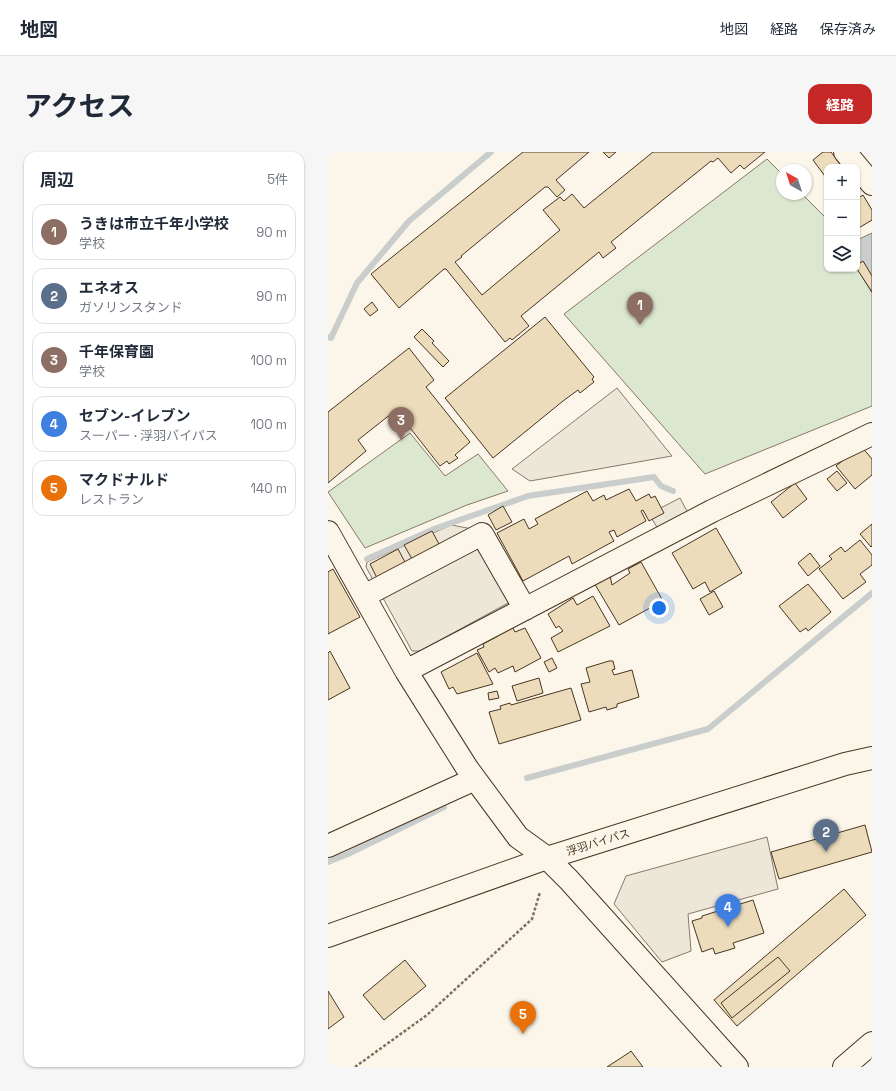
<!DOCTYPE html>
<html lang="ja">
<meta charset="utf-8">
<style>
:root{--surface:#fff;--page:#f6f6f7;--text:#1f2937;--muted:#747a83;--line:#e0e1e3;--accent:#c62828}
body{margin:0;font-family:"Space Grotesk","Noto Sans JP",sans-serif;background:var(--page);color:var(--text)}
.controls{position:absolute;right:12px;top:12px;display:grid;overflow:hidden;border-radius:8px;box-shadow:0 1px 3px #0004}
.controls button{width:36px;height:36px;display:grid;place-items:center;padding:0;border:0;border-bottom:1px solid var(--line);background:var(--surface);color:var(--text);font:20px sans-serif}
.compass{position:absolute;left:448px;top:12px;width:36px;height:36px;border-radius:50%;background:var(--surface);box-shadow:0 1px 3px #0004;rotate:321deg}
.you{position:absolute;left:331px;top:456px;width:14px;height:14px;margin:-10px;border:3px solid #fff;border-radius:50%;background:#1a73e8;box-shadow:0 0 0 6px #1a73e833}
.badge{display:grid;place-items:center;width:26px;height:26px;border-radius:50%;background:var(--accent);color:#fff;font-size:13px;font-weight:700}
.pin{position:absolute;translate:-50% -33px;filter:drop-shadow(0 1px 2px #0008)}
.pin::after{content:'';position:absolute;top:21px;width:14px;height:12px;background:inherit;clip-path:polygon(0 0,100% 0,50% 100%)}
.list{margin:0;padding:0;list-style:none}
h2{display:flex;justify-content:space-between;align-items:center;height:52px;margin:0;padding:0 16px;font-size:17px}
h2 small{font-size:13px;font-weight:400;color:var(--muted)}
.list li{display:grid;grid-template-columns:26px 1fr auto;gap:12px;align-items:center;box-sizing:border-box;height:56px;margin:0 8px 8px;padding:0 8px;border:1px solid var(--line);border-radius:12px}
.list b{display:block;font-size:15px;white-space:nowrap}
.list p{margin:0;font-size:13px;white-space:nowrap;color:var(--muted)}
.list em{font-size:13px;font-style:normal;color:var(--muted)}
.icon{flex:none;width:22px;height:22px;fill:none;stroke:currentColor;stroke-width:2;stroke-linecap:round;stroke-linejoin:round}
.map{position:relative;flex:none;width:544px;height:915px;overflow:hidden;border-radius:12px}
header{display:flex;align-items:center;gap:24px;box-sizing:border-box;height:56px;padding:0 20px;background:var(--surface);border-bottom:1px solid var(--line)}
header strong{font-size:19px}
nav{display:flex;gap:22px;margin-inline-start:auto;font-size:14px}
.intro{display:flex;align-items:center;justify-content:space-between;box-sizing:border-box;height:96px;padding:0 24px}
h1{margin:0;font-size:28px}
.button{padding:10px 18px;border-radius:12px;background:var(--accent);color:#fff;font-size:14px;font-weight:700}
main{display:flex;gap:24px;padding:0 24px}
aside{flex:1;background:var(--surface);border-radius:12px;box-shadow:0 1px 3px #0004}
.map>svg:first-child{display:block}
.green{fill:#dce7d0;stroke:#887966}
.parking{fill:#ede7d9;stroke:#887966}
.water{fill:#c9cecd;stroke:#887966}
.lines{fill:none;stroke-linecap:round;stroke-linejoin:round}
.stream{stroke:#c9cecd;stroke-width:6}
.building{fill:#ecdcbc;stroke:#4a3520}
.minor-casing{stroke:#4a3520;stroke-width:24}
.major-casing{stroke:#4a3520;stroke-width:24}
.highway-casing{stroke:#4a3520;stroke-width:24}
.path{stroke:#7f6f5c;stroke-width:2.5;stroke-dasharray:3 2;stroke-linecap:butt}
.minor{stroke:#fbf6e9;stroke-width:22}
.major{stroke:#fbf6e9;stroke-width:22}
.highway{stroke:#fbf6e9;stroke-width:22}
.labels{text-anchor:middle;dominant-baseline:central;stroke-width:3;stroke-linejoin:round;paint-order:stroke}
.street-label{font-size:11px;fill:#4a3520;stroke:#fbf6e9}
</style>
<header>
<strong>地図</strong>
<nav><a>地図</a><a>経路</a><a>保存済み</a></nav>
</header>
<div class="intro"><h1>アクセス</h1><a class="button">経路</a></div>
<main>
<aside>
<h2>周辺<small>5件</small></h2>
<ul class="list">
<li><span class="badge" style="background:#8d6e63">1</span><div><b>うきは市立千年小学校</b><p>学校</p></div><em>90 m</em></li>
<li><span class="badge" style="background:#5c6f8a">2</span><div><b>エネオス</b><p>ガソリンスタンド</p></div><em>90 m</em></li>
<li><span class="badge" style="background:#8d6e63">3</span><div><b>千年保育園</b><p>学校</p></div><em>100 m</em></li>
<li><span class="badge" style="background:#3f7fe0">4</span><div><b>セブン-イレブン</b><p>スーパー · 浮羽バイパス</p></div><em>100 m</em></li>
<li><span class="badge" style="background:#e8710a">5</span><div><b>マクドナルド</b><p>レストラン</p></div><em>140 m</em></li>
</ul>
</aside>
<div class="map">
<svg width="544" height="915" viewBox="0 0 544 915">
<rect width="100%" height="100%" fill="#fbf6e9"/>
<!-- green -->
<path class="green" d="M439,7L454,22V42H474L499,67V117L529,116L544,141V254L377,322L236,162Z
M82,281L117,324L150,302L180,339L139,353L37,396L0,340Z"/>
<!-- parking -->
<path class="parking" d="M289,236L344,304L202,329L184,317Z
M352,346L360,361L330,377L321,362Z
M123,373L150,378L191,445L92,499H84L38,415L39,410Z
M439,685L450,737L360,762L363,799L334,810L286,752L298,724Z"/>
<!-- water -->
<path class="water" d="M544,81V132L529,104V88Z"/>
<g class="lines">
<!-- stream -->
<path class="stream" d="M0,185L3,186L29,131L81,69L163,0
M39,407L106,377L200,344L326,325L333,334L345,339
M199,626L380,577L544,441
M0,710L20,702L116,655"/>
</g>
<!-- building -->
<path class="building" d="M195,0H261L228,28L237,38L229,45L220,35H217L133,104L134,105L127,110L154,143L232,78L215,58L232,45L236,49L244,42L256,56L325,0H437L416,17L412,13L403,21L390,6L385,10L383,9L283,90L288,96L275,106L271,100L193,164L201,174L184,188L182,186L177,190L118,117H116L71,156L43,122Z
M275,0H288L281,6Z
M495,0H503L514,15H499V27L485,8Z
M535,43L544,58V68L529,77V47Z
M535,109L544,124V140L529,117V113Z
M44,150L50,158L42,164L36,157Z
M217,165L266,225L264,227L266,230L252,241L250,238L235,249L165,306L117,246Z
M94,177L106,189L104,191L121,209L115,215L86,185Z
M81,196L106,228L98,235L142,290L127,303L130,306L121,312L119,309L112,314L68,258L30,288L38,299L0,331V260Z
M533,294L544,307V323L527,337L508,314Z
M509,319L519,331L509,339L499,327Z
M467,331L479,347L455,366L443,350Z
M301,337L308,349L321,342L323,346L327,344L336,361L321,369L315,358L313,359L318,369L289,385L286,378L281,380L286,389L244,412L241,404L195,429L169,381L196,367L201,377L210,372L207,367L259,339L265,349L276,343L278,348Z
M175,354L184,370L168,378L160,363Z
M544,372V394L543,395L532,382Z
M388,376L414,421L382,440L377,430L365,437L344,401Z
M104,379L111,392L84,407L76,393Z
M532,388L544,403V413L532,422L538,430L515,447L491,417L504,407L501,404L513,395L517,400Z
M70,397L77,410L49,426L42,412Z
M482,401L492,414L480,424L470,411Z
M313,410L335,449L333,450L338,459L327,465L322,456L291,473L265,429L281,419L284,433L302,421L300,417Z
M5,417L32,465L0,482V420Z
M480,432L503,460L480,479L478,476L472,480L451,454Z
M386,439L395,455L381,463L372,447Z
M265,444L282,474L230,500L223,486L235,479L231,474L228,476L220,462L245,446L249,453Z
M184,474L187,480L197,476L213,506L187,520L185,514L170,521L167,516L161,520L149,498L156,495L155,492L170,484L168,482Z
M2,499L22,536L0,548V501Z
M149,501L165,532L129,542L125,535L121,537L113,520Z
M224,506L229,516L221,520L216,510Z
M281,509H285L287,517L284,518L286,523L304,518L311,545L289,552V555L279,558L278,555L261,560L253,532L262,530L258,516Z
M211,526L215,541L189,549L184,534Z
M243,536L253,568L171,592L161,560L173,557L172,554L182,551L183,553Z
M169,539L171,546L161,548L160,541Z
M537,673L544,700L451,727L443,700Z
M516,737L538,763L409,874L386,848Z
M425,748L436,781L405,791L407,796L387,802L385,796L374,800L364,769L374,766V764Z
M450,805L462,819L404,866L393,851Z
M77,808L98,834L56,868L35,843Z
M0,839L16,865L0,877Z
M303,899L315,915H279L302,900Z"/>
<g class="lines">
<!-- minor casing -->
<g class="minor-casing">
<path id="minor" d="M517,0L544,32
M0,380L78,519L139,616L190,685L219,706L241,728L409,915
M36,444L154,382L197,457
M78,519L384,359L544,282
M0,694L147,627"/>
</g>
<!-- major casing -->
<g class="major-casing">
<path id="major" d="M516,915L544,891"/>
</g>
<!-- highway casing -->
<g class="highway-casing">
<path id="highway" d="M0,784L219,706L517,612L544,606"/>
</g>
<!-- path -->
<path class="path" d="M27,915L99,863L204,767L212,740"/>
<!-- minor -->
<use href="#minor" class="minor"/>
<!-- major -->
<use href="#major" class="major"/>
<!-- highway -->
<use href="#highway" class="highway"/>
</g>
<g class="labels">
<!-- street labels -->
<g class="street-label">
<text transform="translate(270 690) rotate(-17)">浮羽バイパス</text>
</g>
</g>
</svg>
<div class="controls">
<button>+</button>
<button>−</button>
<button><svg class="icon" aria-label="layers" viewBox="0 0 24 24"><path d="M12 4l9 5-9 5-9-5zM3 14l9 5 9-5"/></svg></button>
</div>
<svg class="compass" viewBox="-18 -18 36 36"><path d="M0-13l5 13h-10z" fill="#e53935"/><path d="M0 13l5-13h-10z" fill="#747a83"/></svg>
<div class="you"></div>
<div class="pin badge" style="left:312px;top:173px;background:#8d6e63">1</div>
<div class="pin badge" style="left:498px;top:700px;background:#5c6f8a">2</div>
<div class="pin badge" style="left:73px;top:288px;background:#8d6e63">3</div>
<div class="pin badge" style="left:400px;top:775px;background:#3f7fe0">4</div>
<div class="pin badge" style="left:195px;top:882px;background:#e8710a">5</div>
</div>
</main>
